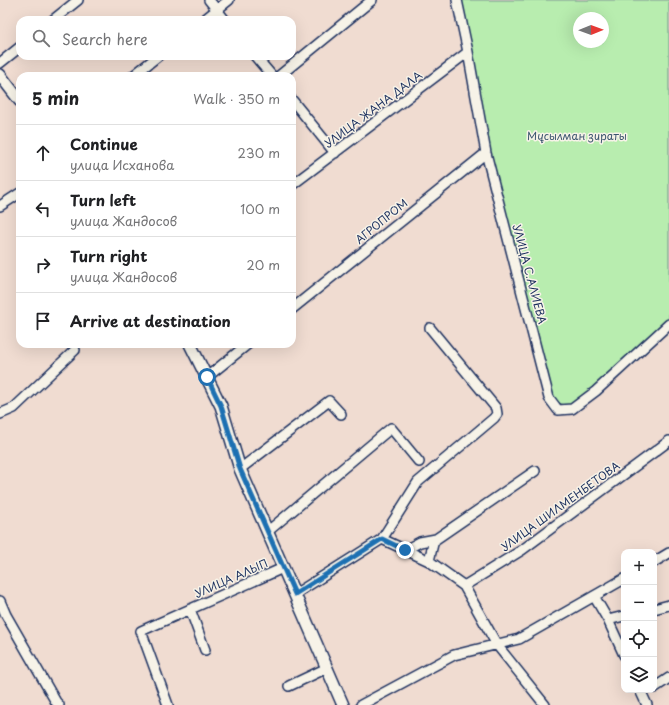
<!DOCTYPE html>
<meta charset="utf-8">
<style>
:root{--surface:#fff;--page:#f2f2f2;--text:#202124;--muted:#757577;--line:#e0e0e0}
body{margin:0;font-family:"Playpen Sans",sans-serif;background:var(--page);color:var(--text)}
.controls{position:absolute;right:12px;bottom:12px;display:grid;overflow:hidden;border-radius:8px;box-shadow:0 4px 16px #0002}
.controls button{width:36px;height:36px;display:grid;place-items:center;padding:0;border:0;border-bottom:1px solid var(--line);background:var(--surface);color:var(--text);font:20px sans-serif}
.compass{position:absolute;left:573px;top:12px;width:36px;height:36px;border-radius:50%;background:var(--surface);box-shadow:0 4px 16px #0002;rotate:89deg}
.stop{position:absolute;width:12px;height:12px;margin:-9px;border:3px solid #1f6fb2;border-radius:50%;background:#fff}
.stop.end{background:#1f6fb2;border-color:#fff;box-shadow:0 1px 4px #0008}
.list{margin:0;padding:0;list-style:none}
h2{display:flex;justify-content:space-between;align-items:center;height:52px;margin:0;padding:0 16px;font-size:17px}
h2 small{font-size:13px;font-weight:400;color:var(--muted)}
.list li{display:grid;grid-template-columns:26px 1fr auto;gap:12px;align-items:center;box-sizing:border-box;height:56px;padding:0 16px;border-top:1px solid var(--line)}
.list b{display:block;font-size:15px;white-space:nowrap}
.list p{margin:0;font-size:13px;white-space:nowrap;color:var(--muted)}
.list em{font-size:13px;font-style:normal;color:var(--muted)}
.icon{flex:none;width:22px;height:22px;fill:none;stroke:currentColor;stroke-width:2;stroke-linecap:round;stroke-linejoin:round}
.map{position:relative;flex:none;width:669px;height:705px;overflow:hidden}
.search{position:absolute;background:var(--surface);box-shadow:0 4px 16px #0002;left:16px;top:16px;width:280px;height:44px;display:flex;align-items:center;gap:10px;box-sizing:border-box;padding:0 14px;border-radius:12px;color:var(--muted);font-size:15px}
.panel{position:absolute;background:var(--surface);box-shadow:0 4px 16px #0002;left:16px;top:72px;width:280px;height:276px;border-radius:12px}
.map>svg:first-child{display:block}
.green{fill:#b8edaf;stroke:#6a8e86;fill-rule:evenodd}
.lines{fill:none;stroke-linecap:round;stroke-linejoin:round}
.minor-casing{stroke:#1b2f5e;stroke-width:12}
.major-casing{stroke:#1b2f5e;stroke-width:14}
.minor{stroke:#f7f3e8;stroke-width:9}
.major{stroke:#f7f3e8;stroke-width:11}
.route{stroke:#1f6fb2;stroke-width:5}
.labels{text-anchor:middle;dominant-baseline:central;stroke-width:3;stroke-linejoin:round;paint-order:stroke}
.street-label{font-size:11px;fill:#1b2f5e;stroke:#f7f3e8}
.park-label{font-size:11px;fill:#3a556e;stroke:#f7f3e8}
</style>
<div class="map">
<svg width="669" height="705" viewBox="0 0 669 705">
<rect width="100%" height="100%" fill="#f0dcd1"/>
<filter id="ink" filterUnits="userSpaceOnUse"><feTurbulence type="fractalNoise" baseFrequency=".025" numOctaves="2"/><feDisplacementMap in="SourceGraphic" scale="8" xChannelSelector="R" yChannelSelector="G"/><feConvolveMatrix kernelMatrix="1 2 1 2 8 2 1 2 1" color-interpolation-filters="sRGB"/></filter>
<g filter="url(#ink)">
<!-- green -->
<path class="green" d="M457,0H669V325L572,409L549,398L486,153ZM579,18H603V42H579Z"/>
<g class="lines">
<!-- minor casing -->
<g class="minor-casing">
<path id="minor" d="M209,0L225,20
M457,0L468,52L486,153L549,398L558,410L572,409L596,391L669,324
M53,20L78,0
M204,20L229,0
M255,56L272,76
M0,63L20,47
M133,76L158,56
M279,76L372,0
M292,100L335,153
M292,185L468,52
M0,206L20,193
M292,309L486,153
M207,377L248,344
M0,414L14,408L75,350
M240,469L329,401L341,414
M267,532L391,428L419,462
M382,539L418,482L494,418L497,414L496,408L430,328
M405,550L420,542L436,539
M429,561L433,544L436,539L535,471
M654,562L669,553
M464,586L522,550L669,441
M295,594L382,539L429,561L464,586L497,645L545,705
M594,596L608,620
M0,601L6,615L56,702L59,705
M190,609L205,650
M654,609L669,605
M624,616L608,620L624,655
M289,686L327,668
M654,688L669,678
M640,690L647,705
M168,705L141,631L283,568
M361,705L454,655L519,639L624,579"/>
</g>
<!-- major casing -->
<g class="major-casing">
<path id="major" d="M0,75L20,101
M190,344L221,406L240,469L343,705"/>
</g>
<!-- minor -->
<use href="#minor" class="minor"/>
<!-- major -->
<use href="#major" class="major"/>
</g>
</g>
<g class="lines" filter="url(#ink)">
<!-- route -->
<path class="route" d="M207,377L221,406L240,469L295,594L382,539L405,550"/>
</g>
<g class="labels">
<!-- street labels -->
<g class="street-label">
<text transform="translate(373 109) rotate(-37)">УЛИЦА ЖАНА ДАЛА</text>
<text transform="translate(381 221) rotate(-39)">АГРОПРОМ</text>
<text transform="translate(530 274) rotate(75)">УЛИЦА С.АЛИЕВА</text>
<text transform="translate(560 506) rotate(-36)">УЛИЦА ШИЛМЕНБЕТОВА</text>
<text transform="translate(231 578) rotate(-24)">УЛИЦА АЛЫП</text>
</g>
<!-- park labels -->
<g class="park-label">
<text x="577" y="135">Мұсылман зираты</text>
</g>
</g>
</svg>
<div class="controls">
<button>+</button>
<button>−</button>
<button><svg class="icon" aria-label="locate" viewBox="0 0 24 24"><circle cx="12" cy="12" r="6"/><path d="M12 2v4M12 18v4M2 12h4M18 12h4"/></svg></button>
<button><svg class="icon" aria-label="layers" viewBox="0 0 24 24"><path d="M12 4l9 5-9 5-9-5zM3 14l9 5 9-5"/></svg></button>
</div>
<svg class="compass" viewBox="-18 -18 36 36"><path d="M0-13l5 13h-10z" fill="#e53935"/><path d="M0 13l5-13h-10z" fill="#757577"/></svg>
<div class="stop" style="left:207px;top:377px"></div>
<div class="stop end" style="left:405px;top:550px"></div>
<div class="search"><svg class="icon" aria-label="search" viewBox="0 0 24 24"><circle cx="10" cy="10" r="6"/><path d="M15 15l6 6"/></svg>Search here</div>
<section class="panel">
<h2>5 min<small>Walk · 350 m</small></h2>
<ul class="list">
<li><svg class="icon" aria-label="ahead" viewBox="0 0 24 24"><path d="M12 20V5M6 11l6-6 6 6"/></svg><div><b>Continue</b><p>улица Исханова</p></div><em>230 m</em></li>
<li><svg class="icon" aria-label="left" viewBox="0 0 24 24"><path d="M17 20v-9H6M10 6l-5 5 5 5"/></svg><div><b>Turn left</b><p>улица Жандосов</p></div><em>100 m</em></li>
<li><svg class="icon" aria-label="right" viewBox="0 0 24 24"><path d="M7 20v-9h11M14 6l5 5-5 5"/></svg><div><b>Turn right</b><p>улица Жандосов</p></div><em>20 m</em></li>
<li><svg class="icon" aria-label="arrive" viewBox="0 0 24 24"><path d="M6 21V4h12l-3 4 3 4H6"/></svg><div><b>Arrive at destination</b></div></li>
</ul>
</section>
</div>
